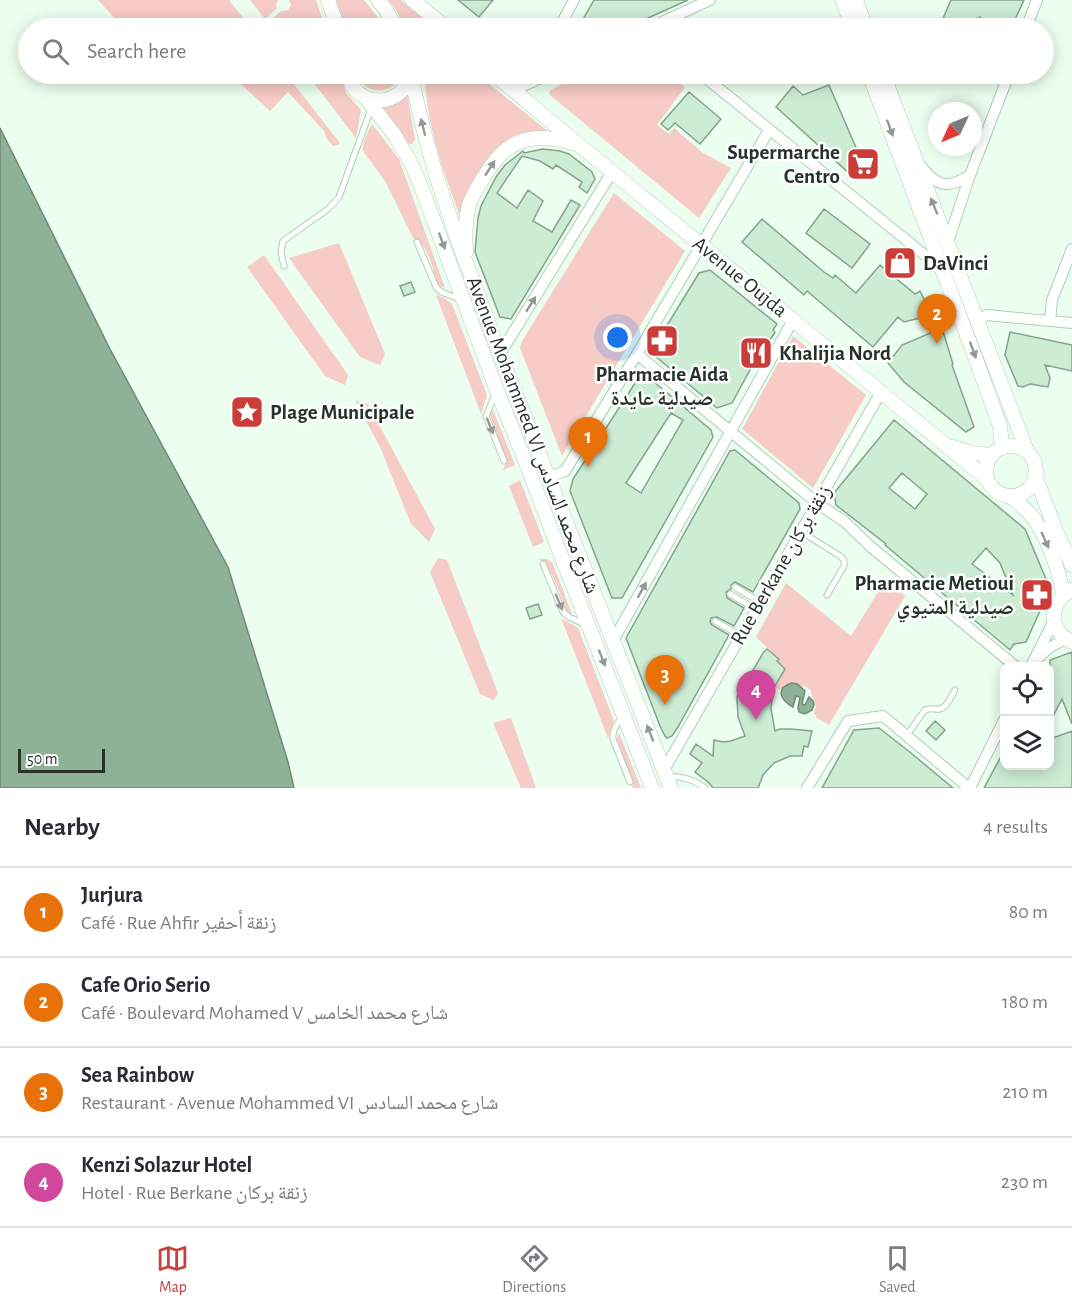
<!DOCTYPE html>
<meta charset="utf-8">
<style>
:root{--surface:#fff;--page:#f2f2f3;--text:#2b2b33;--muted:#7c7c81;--line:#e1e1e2;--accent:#cb3d38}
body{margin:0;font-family:"Alegreya Sans","Noto Naskh Arabic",sans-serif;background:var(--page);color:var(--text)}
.controls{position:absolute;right:18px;bottom:18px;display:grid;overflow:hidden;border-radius:12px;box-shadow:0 3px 15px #0003}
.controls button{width:54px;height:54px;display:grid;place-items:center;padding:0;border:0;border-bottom:2px solid var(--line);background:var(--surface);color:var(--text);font:30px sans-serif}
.compass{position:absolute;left:928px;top:102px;width:54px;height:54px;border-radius:50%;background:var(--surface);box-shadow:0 3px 15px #0003;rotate:226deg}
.scale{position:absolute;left:18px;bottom:15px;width:87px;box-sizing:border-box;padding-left:6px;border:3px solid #27332a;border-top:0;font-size:16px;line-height:21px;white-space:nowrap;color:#27332a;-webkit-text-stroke:4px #fff;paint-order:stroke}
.you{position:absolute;left:618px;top:338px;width:21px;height:21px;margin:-15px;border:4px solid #fff;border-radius:50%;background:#1a73e8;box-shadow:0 0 0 9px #1a73e833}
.badge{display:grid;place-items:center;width:39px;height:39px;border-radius:50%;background:var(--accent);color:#fff;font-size:20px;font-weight:700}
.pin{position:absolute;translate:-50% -50px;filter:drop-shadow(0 2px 3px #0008)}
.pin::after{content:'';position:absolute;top:32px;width:21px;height:18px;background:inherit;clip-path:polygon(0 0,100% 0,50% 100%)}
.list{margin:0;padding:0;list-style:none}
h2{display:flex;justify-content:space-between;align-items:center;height:78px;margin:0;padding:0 24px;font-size:26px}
h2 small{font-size:20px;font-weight:400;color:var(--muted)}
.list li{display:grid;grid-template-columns:39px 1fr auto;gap:18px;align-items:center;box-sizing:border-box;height:90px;padding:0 24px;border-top:2px solid var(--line)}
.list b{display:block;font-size:22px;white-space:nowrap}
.list p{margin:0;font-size:20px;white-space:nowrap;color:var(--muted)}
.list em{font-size:20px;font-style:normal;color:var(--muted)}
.icon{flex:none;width:33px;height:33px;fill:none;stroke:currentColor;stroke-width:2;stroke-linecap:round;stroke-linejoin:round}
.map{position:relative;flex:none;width:1072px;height:788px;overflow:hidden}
.search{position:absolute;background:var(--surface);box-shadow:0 3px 15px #0003;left:18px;right:18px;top:18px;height:66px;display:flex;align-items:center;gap:15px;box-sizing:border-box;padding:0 21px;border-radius:33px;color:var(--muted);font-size:22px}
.sheet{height:438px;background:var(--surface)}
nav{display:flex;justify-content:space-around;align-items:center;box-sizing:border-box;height:84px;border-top:2px solid var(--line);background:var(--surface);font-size:16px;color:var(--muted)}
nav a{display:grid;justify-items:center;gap:3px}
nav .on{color:var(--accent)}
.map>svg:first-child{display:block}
.green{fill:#f7cbc6}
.water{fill:#8fb198;stroke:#708b77;stroke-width:1.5}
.building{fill:#ccecd4;stroke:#85a38d;stroke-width:1.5;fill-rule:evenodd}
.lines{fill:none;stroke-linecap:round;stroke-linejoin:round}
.lane-casing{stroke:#afceb7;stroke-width:7}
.street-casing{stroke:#afceb7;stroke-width:12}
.secondary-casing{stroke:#afceb7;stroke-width:15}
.lane{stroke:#fff;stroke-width:5}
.street{stroke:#fff;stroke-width:10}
.secondary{stroke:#fff;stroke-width:14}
.oneway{fill:#939994}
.labels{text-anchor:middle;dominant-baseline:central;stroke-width:5;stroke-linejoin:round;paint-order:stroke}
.poi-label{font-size:21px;font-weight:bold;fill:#27332a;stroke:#fff;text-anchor:start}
.street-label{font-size:21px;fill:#27332a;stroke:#fff}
</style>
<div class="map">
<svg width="1072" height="788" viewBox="0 0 1072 788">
<rect width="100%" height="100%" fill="#ebfeef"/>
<!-- green -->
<path class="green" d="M98,0H229L251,28H180L168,17L157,28H124Z
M250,0H278L276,4L277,8L265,19Z
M289,0H316L325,28H272L268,23L281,11H284L288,10L291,5Z
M334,0H364L386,28H344Z
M388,0H401L436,28H406L393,5Z
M230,74H286L340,143L337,145L333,146L327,139L324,131L288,92L270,111Z
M307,74H338L347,94L361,110L356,138Z
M357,74H401C393,96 365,96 357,74Z
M426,74H477L550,133L511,140L461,219C447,181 432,142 427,101C426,92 424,83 426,74Z
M584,74H669L685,87L657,125L669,134L674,128L703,153L731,168L699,218L550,95L549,92L552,89Z
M407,94L415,139L412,144H409L381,106Z
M372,124L399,159L445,288L438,285C433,271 428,242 413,238L385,181L363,151C362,141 368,132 372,124Z
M614,193L685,251L562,456L520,348L522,341Z
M339,243L385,354L380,365L360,357L289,258Z
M264,255L348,375L345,385L325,376L247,267Z
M436,295L444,298L452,304L487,395L481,414Z
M793,336L866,395L813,488L742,429Z
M355,400L368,404L435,529L429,542L411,524L380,447Z
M493,410L515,465L503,470L506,463V459L490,415Z
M520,480L544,542L533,547L509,486Z
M438,558L447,560L498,693L494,700L480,694L430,572Z
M538,559H547L553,564L572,614L567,612C561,598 552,564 538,559Z
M886,579L905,596L829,725L817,718L814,713L816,706L810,690L805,686H803V689L801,687L784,688L782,691L775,687L778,678L777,661L779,659L756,637L786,583L851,636Z
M561,618L578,628L614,721L608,738Z
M511,718L536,788H521L493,723Z
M619,733L641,788H632L633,785L617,739Z"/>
<!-- water -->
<path class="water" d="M0,128L110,349L228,567L288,762L294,788H0Z
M792,683L797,684L805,691L802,704L805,705L809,697L813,701L814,705L812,710L805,714L799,712L798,708L800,697L796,696L793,707C780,700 775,688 792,683Z"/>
<!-- building -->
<path class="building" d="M458,0H493L479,17Z
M594,0H688L626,28H578Z
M951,0H1024L1011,28H979L980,17L959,28H952L941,23Z
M829,85L863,164V170L861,174L856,177L851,175L776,107L793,86L803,95Z
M689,92L721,119L700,144L675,123L668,130L661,124Z
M543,149L560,151L569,154L592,172L595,179L587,193L579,187L582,182L556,165L553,169L540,161L522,156L497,193L517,208L528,190L543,201L533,221L552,232L571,200L580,205L511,319L500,317L475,252L478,218L481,206L496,177L505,165L523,151L524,153Z
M824,209L870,244L852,268L806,233Z
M762,219L824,272L833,278L835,275L856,293L880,265L915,294L920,291L932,315L904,322L898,317L873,347L807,291L804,295L742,242Z
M710,270L777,324L773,330L775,332L757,362L755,361L732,403L717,408L654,355L652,350L699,273Z
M411,282L415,292L404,296L400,286Z
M942,328L953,364L952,365L974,427L966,432L904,382L888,363L902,345Z
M1010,332L1072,345V371L1045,365L1050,378L1048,387L1030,384L1023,387L1018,386L1005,355Z
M647,376L711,430L713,437L622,598H612L570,491L573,479L639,377ZM671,413L683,420L641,493L626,483Z
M894,420L1025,529L1051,591L1044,602L1026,642L1014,644L1010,650L885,545L886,544L836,505L834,493ZM902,473L927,494L915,509L889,488ZM986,548L1000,563L1013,595L972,564Z
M735,450L799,503L800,509L753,592L735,582L731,585V589L726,592L727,598L744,608L734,626L717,617L711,618L710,622L712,625L729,635L678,727L672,736L667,738L665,736L660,726L626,638L730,451Z
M538,604L542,615L530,619L526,608Z
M767,649L779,659L777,661L785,669L773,689L771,709L775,731L780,729H791L812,731L808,747L804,746L802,756H790L774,763L763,775L758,788H713L708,782L695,772L702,763L690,754L696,744L713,756L714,740L723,742L731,741L745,736L738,717L737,698L739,686L749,687L752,672L763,653Z
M1072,652V724L1062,699L1050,722V660Z
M935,721L945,730L936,740L926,731Z
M879,728L911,753L953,788H822L854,730Z
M1072,731V788H984L1005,749V765H1050V739Z"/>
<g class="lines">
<!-- lane casing -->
<g class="lane-casing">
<path id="lane" d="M417,242L436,287L441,292L460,299
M284,266L281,252L283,241L328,209L339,197L371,109
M496,392L486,416L504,461
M800,531L840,556L844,560V566L827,595
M543,564L563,612L569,617L584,624
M735,587L760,602
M730,594L756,609
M715,621L741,636
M623,716C617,724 612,730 613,739L630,782
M906,736L925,710C931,707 934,710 940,709C948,707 951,696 955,690
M668,776C682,777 694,779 705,788"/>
</g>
<!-- street casing -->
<g class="street-casing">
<path id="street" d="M559,28L574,0
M649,28L710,0
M1026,28L1037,0
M701,74L942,269
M514,90L550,74
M920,165C936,186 947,190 970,175
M948,242L970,175L1009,74
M977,320L987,315L1072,323
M1050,321L1052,300L1072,249
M500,354L612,172
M637,354L817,503L845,522L871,547L1015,666
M550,477L565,471L637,354L769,130
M613,641L793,320
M1039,657L1049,648L1065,639
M1031,666L1054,620
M664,770L881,392
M807,788L848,721L883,716L969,788
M970,788L1004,720"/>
</g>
<!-- secondary casing -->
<g class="secondary-casing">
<path id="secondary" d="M328,0L338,28
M378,0L386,10L396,28
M412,0L447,28
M842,0L853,28
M856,0L866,28
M347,74C356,109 401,109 411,75
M494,74L572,139L987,479
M869,74L974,354L1000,426L1002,447
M883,74L1027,451
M411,77L424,132L436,175L458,241L500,354L671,788
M365,97L394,134L411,163L421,186L496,388L528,468L557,545L652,788
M466,252C465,236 465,220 469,205C472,196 477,188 482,180C494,160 506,143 530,139C546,136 561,140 576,144
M986 471a25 25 0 1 1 50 0a25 25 0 1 1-50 0Z
M953,447L972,453L991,455
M1035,475L1056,531L1072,565
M1010,496C1017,502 1025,508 1031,515C1046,532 1060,573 1063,595
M1071,590C1048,603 1048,631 1072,642"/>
</g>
<!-- lane -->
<use href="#lane" class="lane"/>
<!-- street -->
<use href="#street" class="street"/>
<!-- secondary -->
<use href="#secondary" class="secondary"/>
</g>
<!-- one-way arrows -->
<defs><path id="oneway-solid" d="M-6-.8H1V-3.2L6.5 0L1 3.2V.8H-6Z" transform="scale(1.5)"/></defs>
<g class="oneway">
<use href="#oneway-solid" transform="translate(423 127) rotate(-104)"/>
<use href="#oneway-solid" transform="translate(890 128) rotate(70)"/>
<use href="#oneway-solid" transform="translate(490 168) rotate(-57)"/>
<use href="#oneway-solid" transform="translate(934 206) rotate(-112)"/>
<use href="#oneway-solid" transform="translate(442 241) rotate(70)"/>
<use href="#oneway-solid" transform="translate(531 304) rotate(-58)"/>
<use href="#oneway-solid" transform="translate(973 350) rotate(70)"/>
<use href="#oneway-solid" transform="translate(490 426) rotate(69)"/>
<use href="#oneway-solid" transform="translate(1045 540) rotate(66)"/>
<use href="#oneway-solid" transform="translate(642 590) rotate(-61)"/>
<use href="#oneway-solid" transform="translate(559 602) rotate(67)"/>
<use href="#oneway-solid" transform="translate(602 658) rotate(69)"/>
<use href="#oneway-solid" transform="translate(650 733) rotate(-112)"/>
</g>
<!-- icons -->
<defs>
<g id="supermarket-square" transform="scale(1.725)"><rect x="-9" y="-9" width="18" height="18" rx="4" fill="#cb3d38" stroke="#fff"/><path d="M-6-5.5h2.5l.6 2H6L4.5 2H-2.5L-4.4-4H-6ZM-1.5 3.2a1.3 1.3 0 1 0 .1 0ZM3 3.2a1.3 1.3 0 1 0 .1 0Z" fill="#fff"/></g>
<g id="shop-square" transform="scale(1.725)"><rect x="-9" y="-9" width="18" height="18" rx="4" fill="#cb3d38" stroke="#fff"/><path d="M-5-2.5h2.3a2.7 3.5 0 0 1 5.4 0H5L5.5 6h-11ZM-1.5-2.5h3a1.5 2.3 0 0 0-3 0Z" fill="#fff"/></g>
<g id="pharmacy-square" transform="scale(1.725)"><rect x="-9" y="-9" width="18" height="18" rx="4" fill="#cb3d38" stroke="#fff"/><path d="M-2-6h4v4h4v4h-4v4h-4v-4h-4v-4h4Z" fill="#fff"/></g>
<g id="restaurant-square" transform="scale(1.725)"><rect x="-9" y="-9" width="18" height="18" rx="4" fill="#cb3d38" stroke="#fff"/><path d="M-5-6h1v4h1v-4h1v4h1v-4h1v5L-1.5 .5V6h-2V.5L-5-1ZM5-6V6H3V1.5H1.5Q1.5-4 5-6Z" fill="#fff"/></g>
<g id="sight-square" transform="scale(1.725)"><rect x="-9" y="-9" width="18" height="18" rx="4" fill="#cb3d38" stroke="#fff"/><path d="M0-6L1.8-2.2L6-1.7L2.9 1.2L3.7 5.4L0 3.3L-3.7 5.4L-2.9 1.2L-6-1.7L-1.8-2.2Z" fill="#fff"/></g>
</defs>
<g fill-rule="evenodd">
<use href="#supermarket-square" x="863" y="164"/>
<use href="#shop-square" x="900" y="263"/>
<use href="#pharmacy-square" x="662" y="341"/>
<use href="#restaurant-square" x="756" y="353"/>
<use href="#sight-square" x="247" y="412"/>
<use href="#pharmacy-square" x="1037" y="595"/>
</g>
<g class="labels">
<!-- poi labels -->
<g class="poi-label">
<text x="840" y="152" text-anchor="end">Supermarche<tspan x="840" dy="24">Centro</tspan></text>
<text x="923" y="263">DaVinci</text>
<text x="779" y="353">Khalijia Nord</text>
<text x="662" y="374" text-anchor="middle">Pharmacie Aida<tspan x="662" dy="24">صيدلية عايدة</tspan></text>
<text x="270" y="412">Plage Municipale</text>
<text x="1014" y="583" text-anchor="end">Pharmacie Metioui<tspan x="1014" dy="24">صيدلية المتيوي</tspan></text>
</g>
<!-- street labels -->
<g class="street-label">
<text transform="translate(740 277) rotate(39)">Avenue Oujda</text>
<text transform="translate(533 435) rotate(69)">Avenue Mohammed VI شارع محمد السادس</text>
<text transform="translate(781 565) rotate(-60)">Rue Berkane زنقة بركان</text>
</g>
</g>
</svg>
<div class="controls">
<button><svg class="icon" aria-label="locate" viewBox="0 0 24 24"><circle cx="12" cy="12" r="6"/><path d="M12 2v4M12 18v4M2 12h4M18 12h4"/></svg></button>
<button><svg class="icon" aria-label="layers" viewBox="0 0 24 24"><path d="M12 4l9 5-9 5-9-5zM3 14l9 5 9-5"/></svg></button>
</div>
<svg class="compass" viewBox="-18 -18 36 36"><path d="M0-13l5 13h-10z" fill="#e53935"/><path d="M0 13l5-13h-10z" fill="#7c7c81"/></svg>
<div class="scale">50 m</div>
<div class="you"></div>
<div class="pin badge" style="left:588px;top:467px;background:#e8710a">1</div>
<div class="pin badge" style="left:937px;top:344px;background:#e8710a">2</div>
<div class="pin badge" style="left:665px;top:705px;background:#e8710a">3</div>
<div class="pin badge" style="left:756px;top:720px;background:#d1479c">4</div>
<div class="search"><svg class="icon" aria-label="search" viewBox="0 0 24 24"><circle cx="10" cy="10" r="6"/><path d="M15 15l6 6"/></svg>Search here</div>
</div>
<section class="sheet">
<h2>Nearby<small>4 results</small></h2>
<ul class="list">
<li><span class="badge" style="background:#e8710a">1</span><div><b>Jurjura</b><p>Café · Rue Ahfir زنقة أحفير</p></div><em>80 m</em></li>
<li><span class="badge" style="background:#e8710a">2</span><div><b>Cafe Orio Serio</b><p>Café · Boulevard Mohamed V شارع محمد الخامس</p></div><em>180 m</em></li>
<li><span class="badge" style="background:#e8710a">3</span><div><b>Sea Rainbow</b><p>Restaurant · Avenue Mohammed VI شارع محمد السادس</p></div><em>210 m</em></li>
<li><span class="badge" style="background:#d1479c">4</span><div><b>Kenzi Solazur Hotel</b><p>Hotel · Rue Berkane زنقة بركان</p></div><em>230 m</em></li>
</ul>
</section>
<nav>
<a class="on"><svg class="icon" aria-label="map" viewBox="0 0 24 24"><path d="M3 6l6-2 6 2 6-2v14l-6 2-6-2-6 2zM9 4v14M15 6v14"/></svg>Map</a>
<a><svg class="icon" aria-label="directions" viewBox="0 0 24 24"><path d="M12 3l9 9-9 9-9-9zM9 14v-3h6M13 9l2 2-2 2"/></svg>Directions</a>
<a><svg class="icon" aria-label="saved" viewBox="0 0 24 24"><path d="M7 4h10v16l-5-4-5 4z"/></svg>Saved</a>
</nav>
